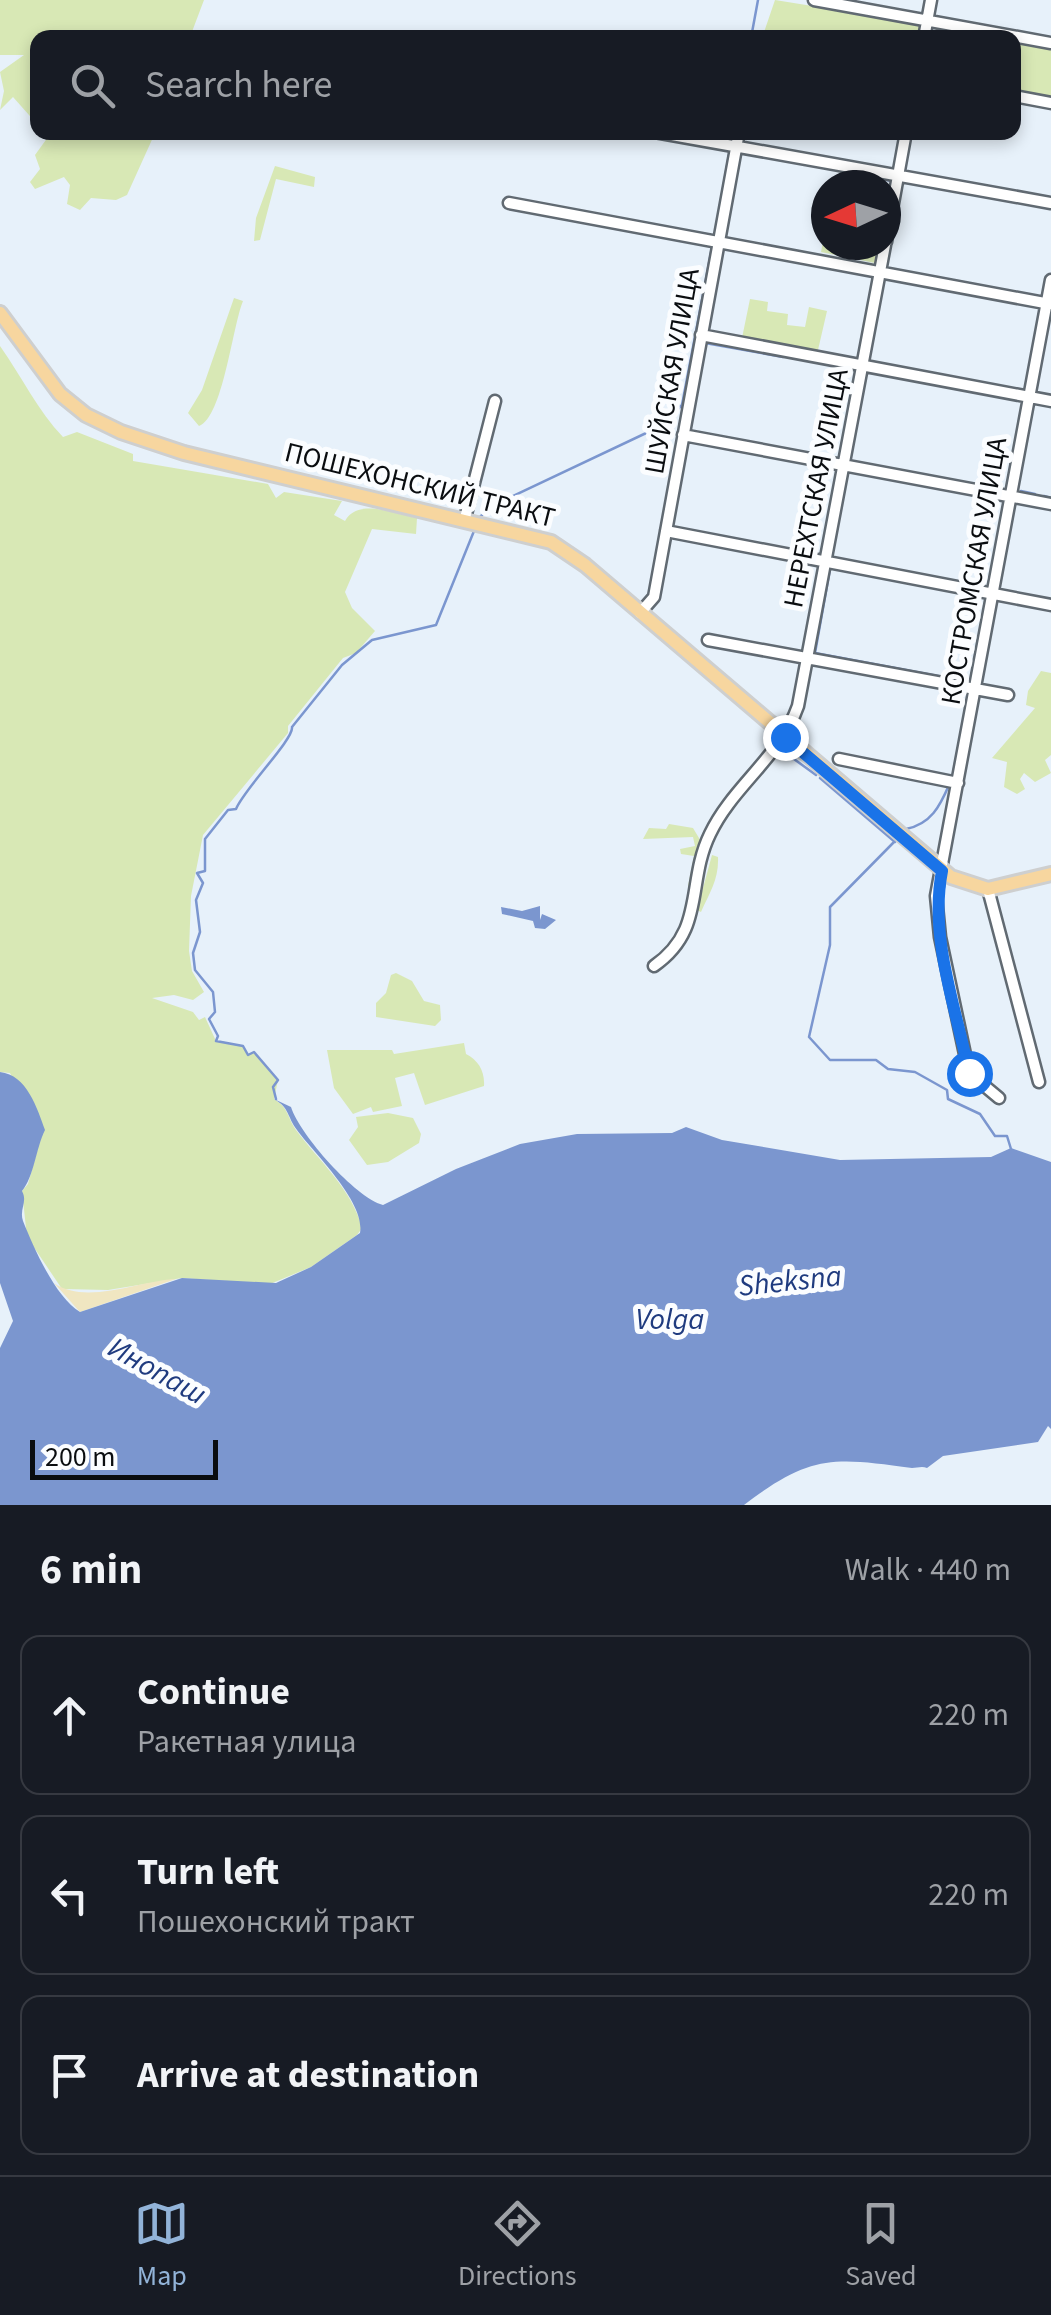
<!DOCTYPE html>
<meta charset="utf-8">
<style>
:root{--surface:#171b24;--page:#242831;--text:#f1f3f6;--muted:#9ea1a6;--line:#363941;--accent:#92b3d8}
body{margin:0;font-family:"Source Sans 3",sans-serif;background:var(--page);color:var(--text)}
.compass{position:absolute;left:811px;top:170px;width:90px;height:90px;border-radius:50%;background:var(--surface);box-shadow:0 5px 15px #0003;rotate:266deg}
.scale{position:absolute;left:30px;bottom:25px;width:188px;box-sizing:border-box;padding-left:10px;border:5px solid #0a0d10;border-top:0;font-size:28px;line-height:35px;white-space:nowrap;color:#0a0d10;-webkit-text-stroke:8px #fbfdff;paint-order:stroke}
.stop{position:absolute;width:30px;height:30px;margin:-22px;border:8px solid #1a73e8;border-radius:50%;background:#fff}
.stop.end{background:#1a73e8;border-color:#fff;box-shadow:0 2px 10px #0008}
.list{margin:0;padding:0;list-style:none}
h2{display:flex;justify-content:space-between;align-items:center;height:130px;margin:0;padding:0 40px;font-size:42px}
h2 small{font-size:32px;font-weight:400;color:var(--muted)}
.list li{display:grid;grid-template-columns:65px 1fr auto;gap:30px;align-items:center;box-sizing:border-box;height:160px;margin:0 20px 20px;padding:0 20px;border:2px solid var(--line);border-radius:20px}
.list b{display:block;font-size:38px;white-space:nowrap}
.list p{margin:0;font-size:32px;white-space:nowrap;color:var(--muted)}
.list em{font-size:32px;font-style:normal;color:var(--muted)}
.icon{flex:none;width:55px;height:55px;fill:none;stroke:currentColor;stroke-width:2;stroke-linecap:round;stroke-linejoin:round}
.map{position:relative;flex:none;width:1051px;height:1505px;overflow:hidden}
.search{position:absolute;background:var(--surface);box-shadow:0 5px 15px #0003;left:30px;right:30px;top:30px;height:110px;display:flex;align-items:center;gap:25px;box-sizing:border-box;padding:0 35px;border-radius:20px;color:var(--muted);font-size:38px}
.sheet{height:670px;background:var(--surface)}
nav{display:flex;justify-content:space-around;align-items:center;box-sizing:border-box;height:140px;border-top:2px solid var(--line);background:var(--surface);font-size:28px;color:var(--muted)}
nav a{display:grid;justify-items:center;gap:5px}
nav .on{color:var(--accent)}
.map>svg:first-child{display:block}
.green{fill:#d8e8b5}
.sand{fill:#f0e6c1}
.water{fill:#7b96cf}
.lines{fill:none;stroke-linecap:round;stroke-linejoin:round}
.stream{stroke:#7b96cf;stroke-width:2.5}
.minor-casing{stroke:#616a72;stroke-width:15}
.major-casing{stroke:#cecfcf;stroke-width:18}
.minor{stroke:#fff;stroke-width:10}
.major{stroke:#f7d69f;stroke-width:12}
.route{stroke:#1a73e8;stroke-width:12}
.labels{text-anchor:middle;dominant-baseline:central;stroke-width:10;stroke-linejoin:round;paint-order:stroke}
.street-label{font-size:28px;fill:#0a0d10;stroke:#fbfdff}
.water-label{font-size:30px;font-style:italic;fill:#1f3b7f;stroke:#fbfdff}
</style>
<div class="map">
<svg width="1051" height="1505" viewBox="0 0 1051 1505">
<rect width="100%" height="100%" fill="#e7f1fa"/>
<!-- green -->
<path class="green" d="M0,0H204L190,37L38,38L37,124L13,97L0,110L4,91L0,72L24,55H0Z
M775,0L918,23L922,25L920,37L762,38Z
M1014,41L1051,48V98L1014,91Z
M45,133H155L127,195L116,200L91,198L80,210L67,204L70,185L64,177L35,189L30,182L40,169L35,155L48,137Z
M275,166L315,177L314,187L276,179L260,240L254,241L256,218Z
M826,226V245H878L875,263L821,252Z
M234,298L243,301C232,328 223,417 199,426L188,413L202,390Z
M750,299L768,302L767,311L788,314L787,325L805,327L809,307L827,311L818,350L742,338Z
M0,346C22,377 38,411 63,437L77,432L133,454V461L268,484L276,498L284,492L342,501L334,515L345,521C358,497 395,514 417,518L416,534L372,529L345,592L352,608L375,631L356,653L343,658L288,726V733L203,835L191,896L189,951L192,971L204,992L193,1000L174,995L152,998L193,1012L199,1020L205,1017L216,1041L243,1046L249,1055L254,1052L278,1080L274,1099C289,1108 287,1117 296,1130C319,1161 352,1189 362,1228L357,1235L311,1267L270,1284L182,1278L108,1290L62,1289L27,1237L22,1191L28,1184L40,1140L10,1073L0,1072Z
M1041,671L1051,673V755L1045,760L1051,773L1035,782L1024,773L1020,779L1025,789L1017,794L1004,787L1007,762L992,758L1035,708L1026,705L1028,691Z
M669,824L693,828L702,843L693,891L688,886L694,856L681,854L680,849L695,846L693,837L643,839L649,828L666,829Z
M712,855L718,857C719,879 710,892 701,912L697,910Z
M396,973L412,981L424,1001L440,1005L441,1020L435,1026L376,1017V1003L386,993L391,975Z
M464,1043L466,1054C478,1060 485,1071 484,1086L425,1105L414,1073L395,1078L402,1106L373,1112L371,1107L353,1114L334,1088L327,1050H392L394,1054Z
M388,1113L413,1118L421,1134L419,1143L388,1162L367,1165L349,1140L358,1127L356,1117Z"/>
<!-- sand -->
<path class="sand" d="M176,1279L80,1312L54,1283C86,1306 141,1280 176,1279Z"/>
<!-- water -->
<path class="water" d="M540,906V920L542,914L556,920L545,929L535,928L533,921L502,914L501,907L522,911Z
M0,1072C27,1075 37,1108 45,1130C36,1148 34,1177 22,1191C28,1202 19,1209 23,1221C33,1246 55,1297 80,1312L182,1278L276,1283L311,1267L360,1233C366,1202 312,1151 297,1130C287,1117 290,1108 274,1099L291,1107C300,1135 355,1197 383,1205L456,1169L520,1144L577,1134L672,1133L686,1127L722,1140L840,1160L991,1157L1011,1148L1051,1162V1429L1048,1426L1038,1442L943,1456L927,1468C922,1466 917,1468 912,1468C835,1458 812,1453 744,1505H0V1348L13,1321L0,1283Z"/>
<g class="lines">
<!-- stream -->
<path class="stream" d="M751,38L758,0
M837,170L892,181
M714,239L730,149
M705,343L783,357
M1021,491L1035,494
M1044,496L1051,498
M479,518L490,507L661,426L682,405L712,247
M830,569L815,653L970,682
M787,754L816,775
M820,778L895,842
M952,779L968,697L964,692
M906,829C931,824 940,806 949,785
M895,841L830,907V945L809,1037L830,1060H876L888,1069L915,1072L947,1090L948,1099L980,1114L995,1136H1007L1011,1149
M276,1099L273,1087L278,1080L254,1052L248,1055L243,1046L216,1041L218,1036L209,1019L215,1012L213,992L195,970L193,953L200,932L196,900L203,883L197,873L205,871V839L228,810L236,809C244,789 294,739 292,727L342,665L372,640L436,625L474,531"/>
<!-- minor casing -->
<g class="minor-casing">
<path id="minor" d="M814,0L1051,43
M924,38L931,0
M1014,96L1051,103
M655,132L1051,203
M509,203L1050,304
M886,242L906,132
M701,335L1051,401
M683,435L1051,504
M465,518L495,401
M666,531L1051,605
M640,613L654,597L739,132
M708,640L1008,695
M839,759L958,783
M988,889L1039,1082
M654,966C706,930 686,883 710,834C732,787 780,757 798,706L885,245
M999,1098L969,1073L940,937L936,896L1051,280"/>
</g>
<!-- major casing -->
<g class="major-casing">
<path id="major" d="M0,313L60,394L86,415L121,432L184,453L551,542L585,565L951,877L988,889L1051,874"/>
</g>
<!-- minor -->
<use href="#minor" class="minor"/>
<!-- major -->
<use href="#major" class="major"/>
</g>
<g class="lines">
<!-- route -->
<path class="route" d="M785,737L942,871C929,938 956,1007 969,1073"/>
</g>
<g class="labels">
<!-- street labels -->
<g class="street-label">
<text transform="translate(672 371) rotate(-80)">ШУЙСКАЯ УЛИЦА</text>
<text transform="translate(420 485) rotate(14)">ПОШЕХОНСКИЙ ТРАКТ</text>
<text transform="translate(816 488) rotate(-79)">НЕРЕХТСКАЯ УЛИЦА</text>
<text transform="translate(974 571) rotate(-80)">КОСТРОМСКАЯ УЛИЦА</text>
</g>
<!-- water labels -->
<g class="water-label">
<text transform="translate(790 1281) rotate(-6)">Sheksna</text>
<text x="670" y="1319">Volga</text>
<text transform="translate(157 1371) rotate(29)">Инопаш</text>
</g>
</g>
</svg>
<svg class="compass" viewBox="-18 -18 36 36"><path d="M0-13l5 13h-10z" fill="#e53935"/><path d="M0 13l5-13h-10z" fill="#9ea1a6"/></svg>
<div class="scale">200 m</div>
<div class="stop" style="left:969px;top:1073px"></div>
<div class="stop end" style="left:785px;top:737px"></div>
<div class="search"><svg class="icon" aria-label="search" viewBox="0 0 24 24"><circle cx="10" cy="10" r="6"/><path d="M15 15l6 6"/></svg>Search here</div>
</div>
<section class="sheet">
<h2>6 min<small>Walk · 440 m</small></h2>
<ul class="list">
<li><svg class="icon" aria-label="ahead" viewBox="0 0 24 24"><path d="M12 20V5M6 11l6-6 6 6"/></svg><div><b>Continue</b><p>Ракетная улица</p></div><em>220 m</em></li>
<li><svg class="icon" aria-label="left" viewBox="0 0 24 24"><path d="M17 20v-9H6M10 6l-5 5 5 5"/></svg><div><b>Turn left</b><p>Пошехонский тракт</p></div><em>220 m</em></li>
<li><svg class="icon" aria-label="arrive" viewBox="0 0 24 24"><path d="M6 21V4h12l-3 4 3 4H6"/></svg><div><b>Arrive at destination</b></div></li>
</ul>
</section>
<nav>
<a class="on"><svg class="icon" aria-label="map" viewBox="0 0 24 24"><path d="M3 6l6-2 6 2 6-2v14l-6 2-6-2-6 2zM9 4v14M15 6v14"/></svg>Map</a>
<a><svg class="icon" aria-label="directions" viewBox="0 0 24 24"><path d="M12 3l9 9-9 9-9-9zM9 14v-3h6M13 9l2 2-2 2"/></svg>Directions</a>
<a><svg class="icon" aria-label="saved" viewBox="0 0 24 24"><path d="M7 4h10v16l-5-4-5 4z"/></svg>Saved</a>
</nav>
